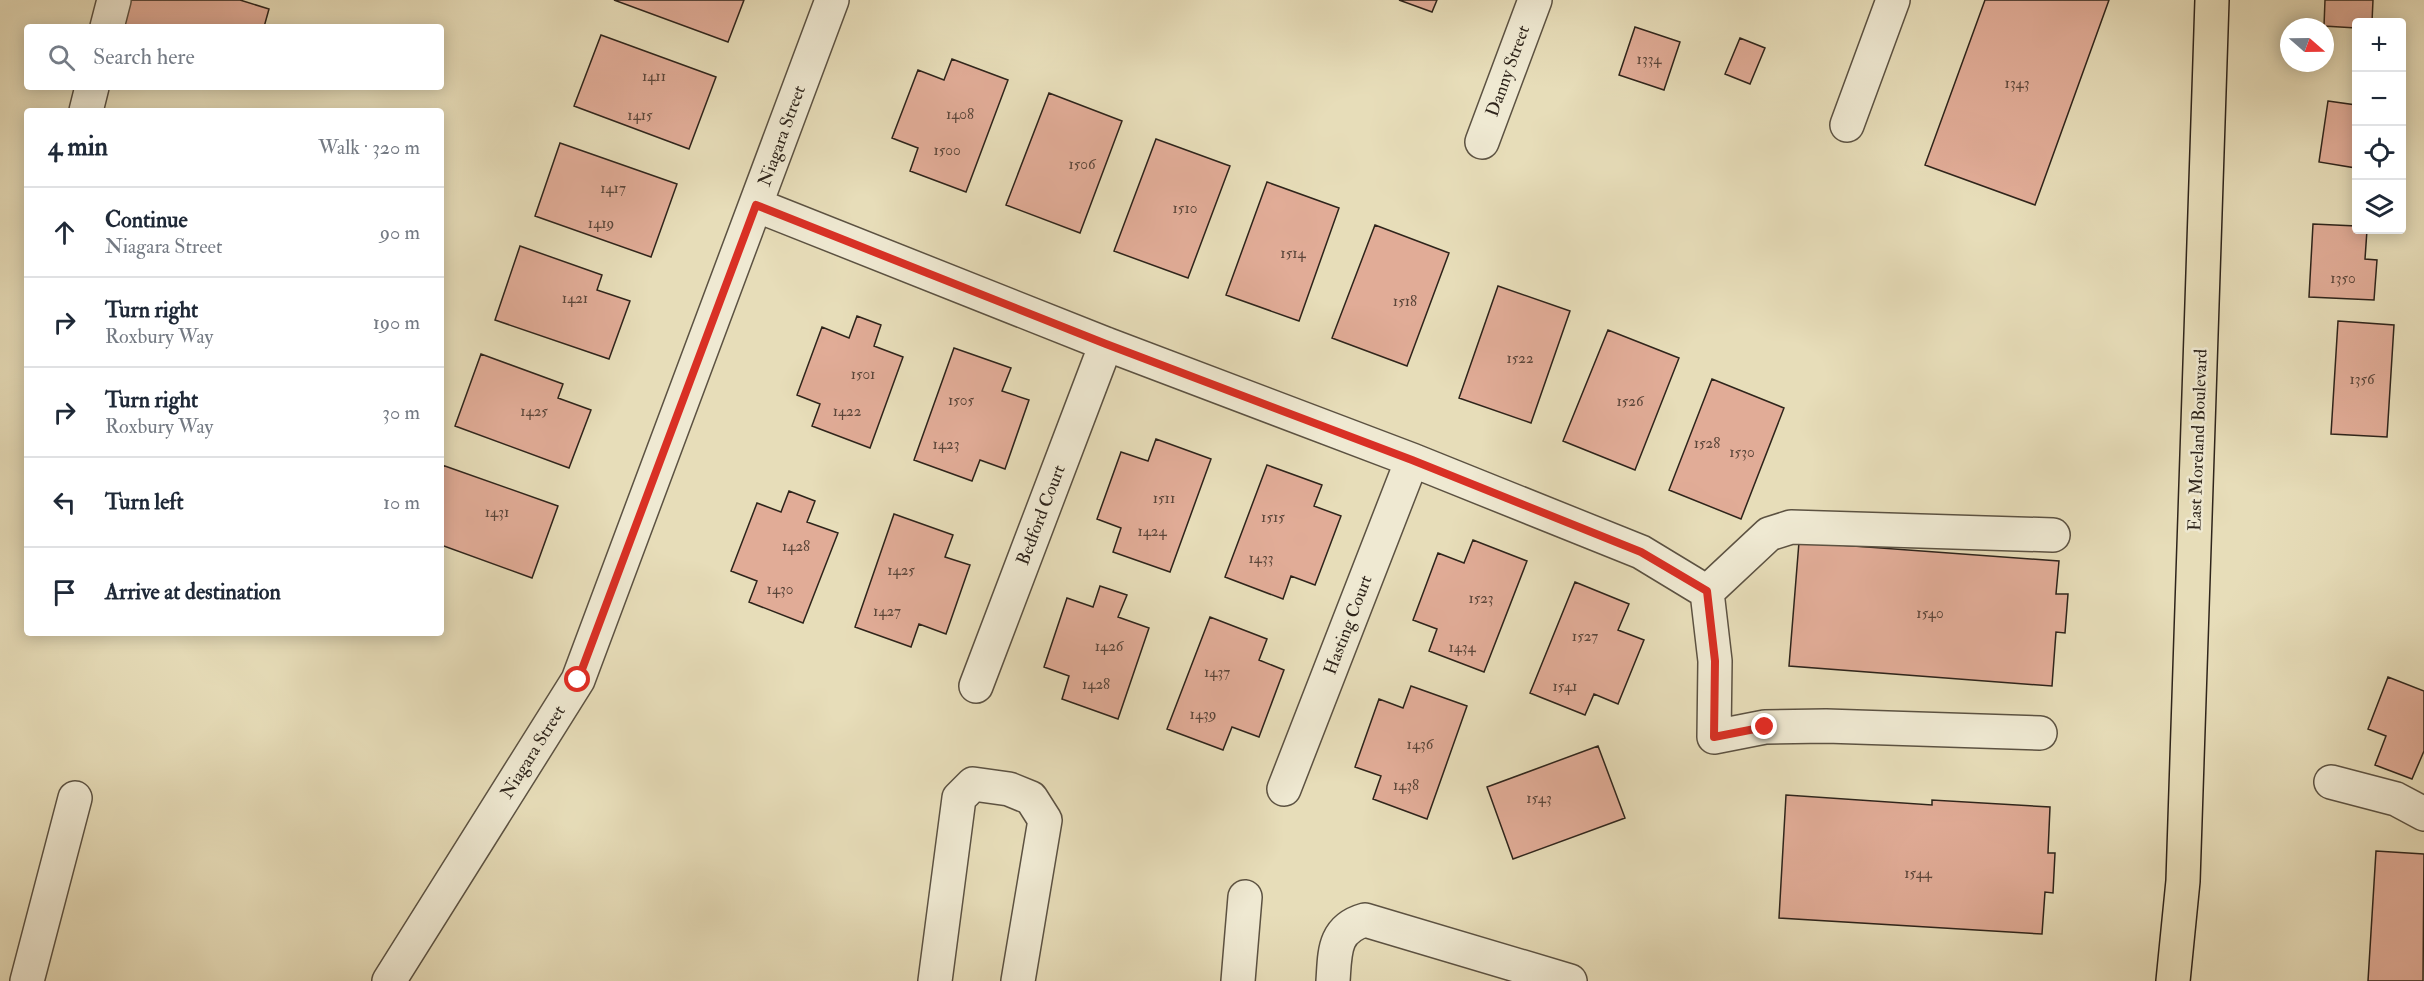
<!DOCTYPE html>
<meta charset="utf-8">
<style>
:root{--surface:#fff;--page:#f2f2f3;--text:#1f2937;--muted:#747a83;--line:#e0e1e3}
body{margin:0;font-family:"IM FELL Double Pica",serif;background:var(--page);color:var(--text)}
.controls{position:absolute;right:18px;top:18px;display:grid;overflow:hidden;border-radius:6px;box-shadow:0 3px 15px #0003}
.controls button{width:54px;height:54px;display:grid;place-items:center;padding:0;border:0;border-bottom:2px solid var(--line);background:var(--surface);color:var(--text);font:30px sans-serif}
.compass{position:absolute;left:2280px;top:18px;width:54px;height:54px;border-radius:50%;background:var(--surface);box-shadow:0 3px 15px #0003;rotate:110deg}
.stop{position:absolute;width:18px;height:18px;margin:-14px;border:4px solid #d93025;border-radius:50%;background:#fff}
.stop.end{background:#d93025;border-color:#fff;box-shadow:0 2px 6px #0008}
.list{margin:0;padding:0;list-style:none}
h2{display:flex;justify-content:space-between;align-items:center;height:78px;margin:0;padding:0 24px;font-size:26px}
h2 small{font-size:20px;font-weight:400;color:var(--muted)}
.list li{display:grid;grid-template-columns:39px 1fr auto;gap:18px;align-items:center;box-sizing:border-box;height:90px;padding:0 24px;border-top:2px solid var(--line)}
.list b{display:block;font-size:22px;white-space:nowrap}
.list p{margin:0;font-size:20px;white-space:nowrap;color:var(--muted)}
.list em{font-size:20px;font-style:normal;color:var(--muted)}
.icon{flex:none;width:33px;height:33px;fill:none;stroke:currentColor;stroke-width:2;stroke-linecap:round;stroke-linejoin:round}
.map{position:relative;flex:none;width:2424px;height:981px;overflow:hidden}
.search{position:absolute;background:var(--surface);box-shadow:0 3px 15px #0003;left:24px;top:24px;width:420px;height:66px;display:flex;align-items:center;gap:15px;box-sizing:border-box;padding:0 21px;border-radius:6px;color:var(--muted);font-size:22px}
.panel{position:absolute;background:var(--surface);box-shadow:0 3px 15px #0003;left:24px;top:108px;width:420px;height:528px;border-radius:6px}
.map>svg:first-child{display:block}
.building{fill:#e1ac97;stroke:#2e241b;stroke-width:1.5}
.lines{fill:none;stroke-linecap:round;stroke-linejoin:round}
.minor-casing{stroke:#5c5242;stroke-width:36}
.major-casing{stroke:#2e241b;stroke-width:36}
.minor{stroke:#efe9d2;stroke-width:33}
.major{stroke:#e7ddb9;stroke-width:33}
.route{stroke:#d93025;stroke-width:8}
.labels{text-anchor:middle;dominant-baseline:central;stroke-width:5;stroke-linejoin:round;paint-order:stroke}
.number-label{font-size:15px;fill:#5b463a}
.street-label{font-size:18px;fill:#2e241b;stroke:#efe9d2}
</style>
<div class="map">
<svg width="2424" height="981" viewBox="0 0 2424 981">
<rect width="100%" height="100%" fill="#e7ddb9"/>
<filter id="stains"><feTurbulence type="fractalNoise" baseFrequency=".00333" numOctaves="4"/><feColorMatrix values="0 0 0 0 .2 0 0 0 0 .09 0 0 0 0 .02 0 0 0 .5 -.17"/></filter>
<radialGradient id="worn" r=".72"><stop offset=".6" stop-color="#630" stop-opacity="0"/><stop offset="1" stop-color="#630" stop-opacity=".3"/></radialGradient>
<!-- building -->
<path class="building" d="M128,0H240L269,9L264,27H120Z
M614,0H744L728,42Z
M1399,0H1437L1432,12Z
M1985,0H2109L2035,205L1925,165Z
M2325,0H2373L2372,22H2356V28L2324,26Z
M1635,27L1680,42L1664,90L1619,75Z
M601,35L716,77L689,149L574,106Z
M1740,38L1765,48L1750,84L1725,74Z
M952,59L1008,80L966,192L910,171L918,148L892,138L918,70L944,80Z
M1049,93L1122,121L1080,233L1006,205Z
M2328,101L2356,105V168L2319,162Z
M1156,139L1230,166L1188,278L1114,251Z
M560,143L677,184L651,257L535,216Z
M1267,182L1339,208L1299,321L1226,295Z
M2313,224L2356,226V230H2367L2365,259L2377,260L2374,300L2309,297Z
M1375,225L1449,253L1407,366L1332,338Z
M520,246L602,275L597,290L630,301L609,359L495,320Z
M1498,286L1570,311L1531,423L1459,398Z
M857,316L881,325L874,346L903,357L870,448L812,426L820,404L797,395L822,327L849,338Z
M2338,321L2394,325L2387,437L2331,434Z
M1608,330L1679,358L1635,470L1563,441Z
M954,348L1011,368L1002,391L1029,400L1005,469L980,460L972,481L914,460Z
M481,354L563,384L558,398L591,410L569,468L455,426Z
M1712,379L1784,408L1741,519L1669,490Z
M1156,439L1211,459L1170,572L1113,552L1121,528L1097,519L1121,452L1148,461Z
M442,465L558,506L532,578L441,545Z
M1267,465L1322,485L1314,506L1341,516L1315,585L1291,576L1283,599L1225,577Z
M789,491L815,501L807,522L838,533L803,623L749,602L757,581L731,571L757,503L781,512Z
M894,514L953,535L945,557L970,565L946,634L919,624L911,647L855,627Z
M1473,540L1527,561L1484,672L1429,651L1437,629L1413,620L1438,553L1464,563Z
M1799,542L2059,561L2056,594H2068L2065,633L2056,632L2052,686L1789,666Z
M1575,582L1629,604L1618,630L1644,640L1618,704L1594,694L1585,715L1530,693Z
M1100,586L1127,595L1118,617L1149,628L1118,719L1062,699L1069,676L1044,667L1067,598L1093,607Z
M1210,617L1267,639L1259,660L1284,670L1259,737L1232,727L1223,750L1167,729Z
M2388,677L2424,691V751L2412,779L2375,765L2386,736L2368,729Z
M1411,686L1467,706L1427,819L1373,799L1381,776L1355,767L1379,699L1403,708Z
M1598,746L1625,818L1513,859L1487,787Z
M1786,795L1932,805V800L2050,807L2048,853H2055L2053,893L2045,892L2042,934L1779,918Z
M2376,851L2424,854L2423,981H2368Z"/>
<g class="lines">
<!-- minor casing -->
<g class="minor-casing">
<path id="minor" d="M107,27L114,0
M86,111L92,87
M1847,125L1893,0
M1482,142L1535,0
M756,205L1106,344L1412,460L1641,552L1707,592L1715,661L1714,737L1765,727L1826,726L2040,733
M1707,592L1769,534L1791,527L2053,535
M976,686L1106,344
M2331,782L2396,799L2424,814
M1284,789L1412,460
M27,981L75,798
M389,981L578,680L832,0
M935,981L959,798L973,784L1009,789L1031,798L1045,820L1018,981
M1238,981L1245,897
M1333,981C1335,953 1333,929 1365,920L1570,981"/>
</g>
<!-- major casing -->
<g class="major-casing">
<path id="major" d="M2173,981L2183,881L2212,0"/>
</g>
<!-- minor -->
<use href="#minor" class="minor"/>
<!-- major -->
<use href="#major" class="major"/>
</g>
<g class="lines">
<!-- route -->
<path class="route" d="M578,680L756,205L1106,344L1412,460L1641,552L1707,591L1715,661L1714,737L1765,727"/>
</g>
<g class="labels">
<!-- number labels -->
<g class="number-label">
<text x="1649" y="59">1334</text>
<text x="654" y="76">1411</text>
<text x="2017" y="83">1343</text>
<text x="960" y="114">1408</text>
<text x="640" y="115">1415</text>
<text x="947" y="150">1500</text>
<text x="1082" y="164">1506</text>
<text x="613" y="188">1417</text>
<text x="1185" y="208">1510</text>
<text x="601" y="223">1419</text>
<text x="1293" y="253">1514</text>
<text x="2343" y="278">1350</text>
<text x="575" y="298">1421</text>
<text x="1405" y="301">1518</text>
<text x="1520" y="358">1522</text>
<text x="863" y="374">1501</text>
<text x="2362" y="379">1356</text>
<text x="961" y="400">1505</text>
<text x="1630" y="401">1526</text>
<text x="534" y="411">1425</text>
<text x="847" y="411">1422</text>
<text x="1707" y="443">1528</text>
<text x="946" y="444">1423</text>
<text x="1742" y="452">1530</text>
<text x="1164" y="498">1511</text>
<text x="497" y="512">1431</text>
<text x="1273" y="517">1515</text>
<text x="1152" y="531">1424</text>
<text x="796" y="546">1428</text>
<text x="1261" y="558">1433</text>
<text x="901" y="570">1425</text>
<text x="780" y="589">1430</text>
<text x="1481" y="598">1523</text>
<text x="887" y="611">1427</text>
<text x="1930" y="613">1540</text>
<text x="1585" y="636">1527</text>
<text x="1109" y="646">1426</text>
<text x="1462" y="647">1434</text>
<text x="1217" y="672">1437</text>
<text x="1096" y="684">1428</text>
<text x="1565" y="686">1541</text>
<text x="1203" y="714">1439</text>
<text x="1420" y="744">1436</text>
<text x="1406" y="785">1438</text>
<text x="1539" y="798">1543</text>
<text x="1918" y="873">1544</text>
</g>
<!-- street labels -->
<g class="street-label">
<text transform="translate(1508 71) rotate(-70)">Danny Street</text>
<text transform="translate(782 136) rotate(-70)">Niagara Street</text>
<text transform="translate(2198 440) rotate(-88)">East Moreland Boulevard</text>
<text transform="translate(1041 515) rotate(-69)">Bedford Court</text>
<text transform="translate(1348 625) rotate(-69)">Hasting Court</text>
<text transform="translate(533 752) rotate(-58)">Niagara Street</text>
</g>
</g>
<rect width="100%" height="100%" filter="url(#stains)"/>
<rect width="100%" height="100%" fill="url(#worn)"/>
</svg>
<div class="controls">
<button>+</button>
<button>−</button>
<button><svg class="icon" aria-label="locate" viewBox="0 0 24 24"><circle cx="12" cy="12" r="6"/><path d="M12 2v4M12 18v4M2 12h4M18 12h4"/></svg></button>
<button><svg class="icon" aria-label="layers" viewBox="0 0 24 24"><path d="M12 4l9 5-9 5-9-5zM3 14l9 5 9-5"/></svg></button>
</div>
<svg class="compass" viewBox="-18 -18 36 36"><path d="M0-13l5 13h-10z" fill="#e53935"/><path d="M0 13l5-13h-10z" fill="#747a83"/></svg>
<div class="stop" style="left:578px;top:680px"></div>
<div class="stop end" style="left:1765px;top:727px"></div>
<div class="search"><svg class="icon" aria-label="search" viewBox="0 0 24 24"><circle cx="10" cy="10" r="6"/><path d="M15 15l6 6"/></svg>Search here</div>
<section class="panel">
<h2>4 min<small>Walk · 320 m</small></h2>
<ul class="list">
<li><svg class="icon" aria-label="ahead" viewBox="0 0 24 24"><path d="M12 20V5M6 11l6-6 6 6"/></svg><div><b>Continue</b><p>Niagara Street</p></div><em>90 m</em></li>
<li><svg class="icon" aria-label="right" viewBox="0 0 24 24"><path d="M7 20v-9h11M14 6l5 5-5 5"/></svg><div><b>Turn right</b><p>Roxbury Way</p></div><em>190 m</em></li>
<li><svg class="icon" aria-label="right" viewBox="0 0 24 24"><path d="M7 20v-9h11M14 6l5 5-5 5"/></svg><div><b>Turn right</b><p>Roxbury Way</p></div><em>30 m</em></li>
<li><svg class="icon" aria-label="left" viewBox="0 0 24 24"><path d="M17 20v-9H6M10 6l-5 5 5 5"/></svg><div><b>Turn left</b></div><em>10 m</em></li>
<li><svg class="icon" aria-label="arrive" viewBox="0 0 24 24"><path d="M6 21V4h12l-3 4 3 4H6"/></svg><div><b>Arrive at destination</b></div></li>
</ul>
</section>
</div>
